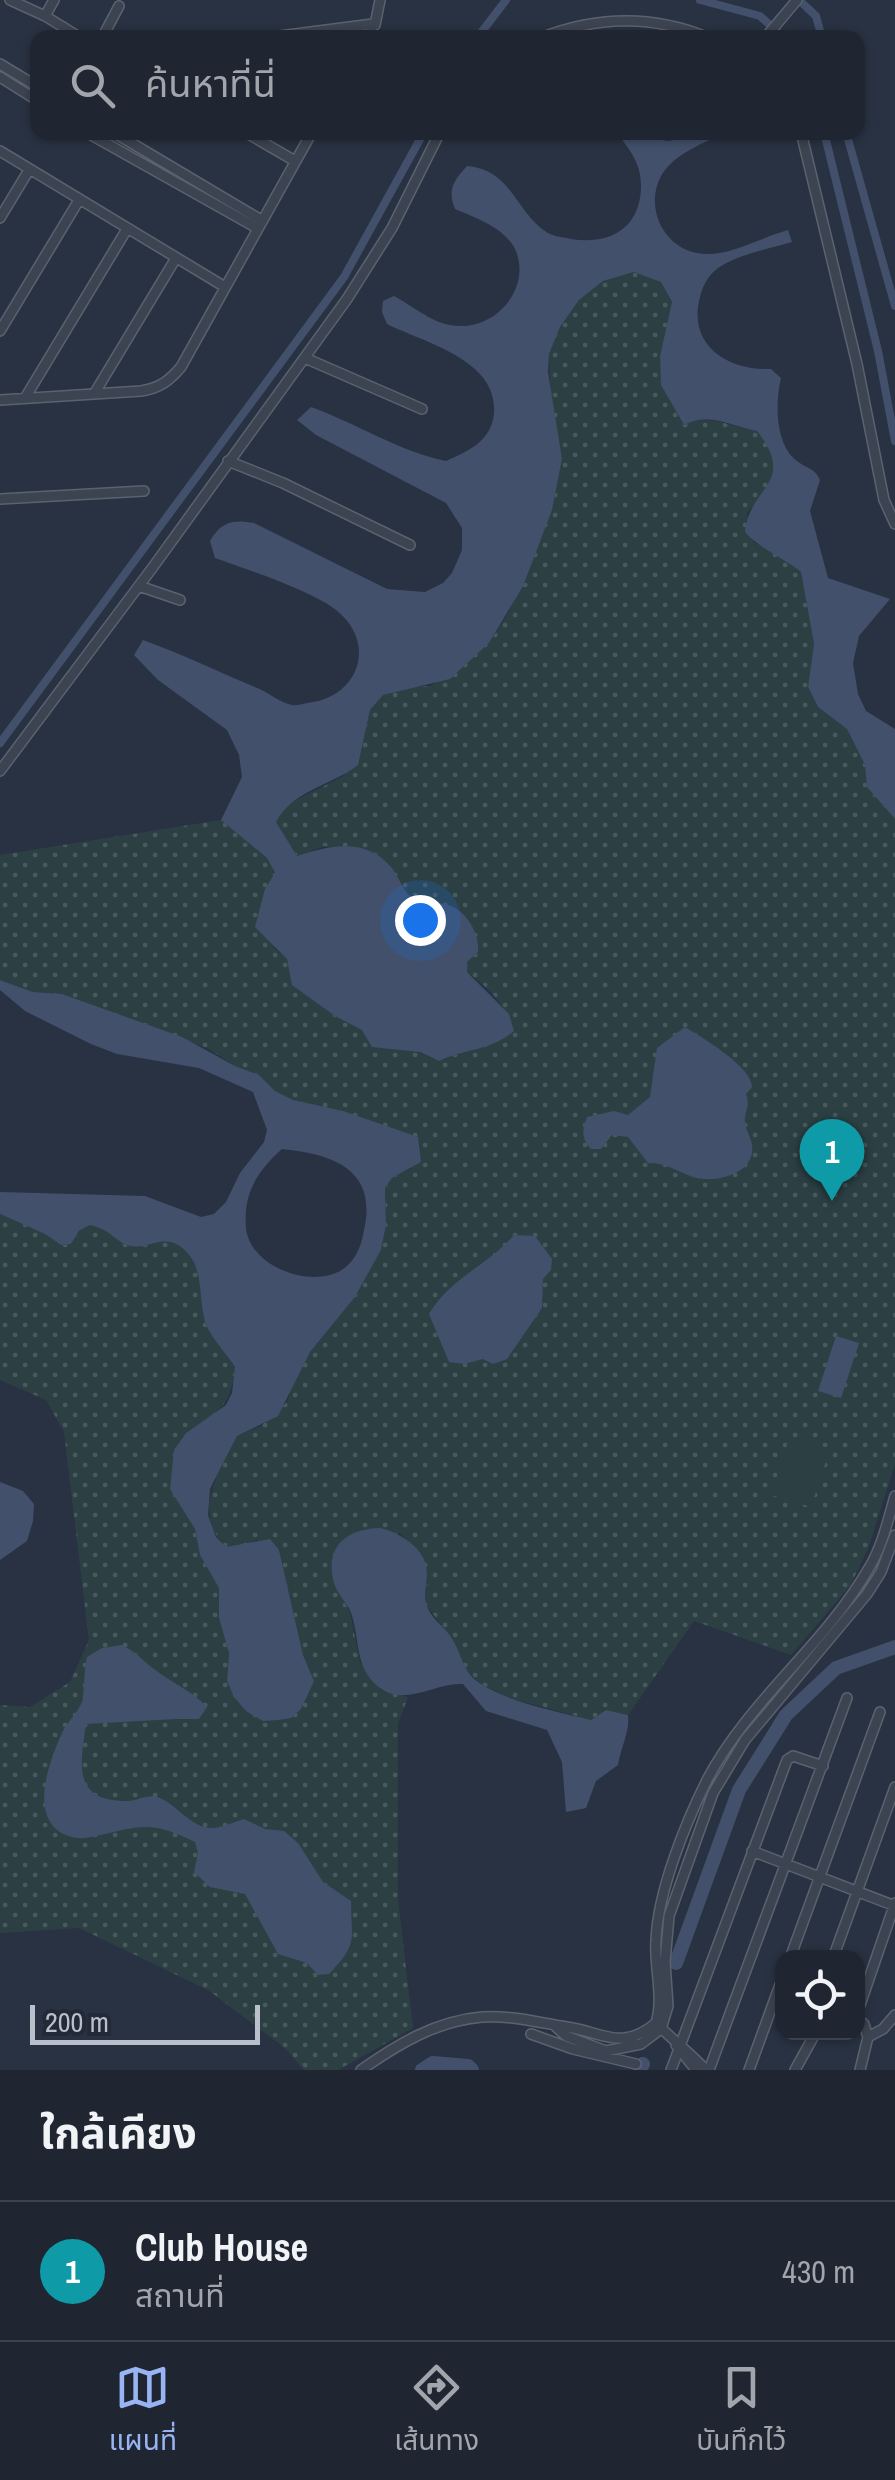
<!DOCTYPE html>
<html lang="th">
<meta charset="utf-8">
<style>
:root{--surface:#1f2632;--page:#2c323e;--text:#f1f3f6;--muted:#a1a5ac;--line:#3c434d;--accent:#99b4f2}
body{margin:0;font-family:"Archivo Narrow","Noto Sans Thai",sans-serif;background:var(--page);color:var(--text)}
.controls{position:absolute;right:30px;bottom:30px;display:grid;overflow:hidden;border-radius:20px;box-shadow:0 2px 8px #0004}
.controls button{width:90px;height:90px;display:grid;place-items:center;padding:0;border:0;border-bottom:2px solid var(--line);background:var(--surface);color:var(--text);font:50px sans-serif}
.scale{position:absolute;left:30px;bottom:25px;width:230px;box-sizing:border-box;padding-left:10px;border:5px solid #bac0cb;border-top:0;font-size:28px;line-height:35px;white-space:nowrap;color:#bac0cb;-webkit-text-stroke:8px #222937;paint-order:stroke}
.you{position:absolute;left:420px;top:920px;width:35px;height:35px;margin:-25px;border:8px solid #fff;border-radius:50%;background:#1a73e8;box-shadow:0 0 0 15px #1a73e833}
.badge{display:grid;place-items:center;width:65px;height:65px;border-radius:50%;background:var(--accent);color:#fff;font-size:32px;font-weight:700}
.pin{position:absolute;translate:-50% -82px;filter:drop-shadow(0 2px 5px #0008)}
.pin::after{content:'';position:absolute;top:52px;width:35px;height:30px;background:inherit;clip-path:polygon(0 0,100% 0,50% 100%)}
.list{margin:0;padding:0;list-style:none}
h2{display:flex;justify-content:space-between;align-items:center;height:130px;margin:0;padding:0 40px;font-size:42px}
h2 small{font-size:32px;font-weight:400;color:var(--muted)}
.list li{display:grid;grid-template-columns:65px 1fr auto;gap:30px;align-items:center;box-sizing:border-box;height:140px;padding:0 40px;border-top:2px solid var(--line)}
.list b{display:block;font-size:38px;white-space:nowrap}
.list p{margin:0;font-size:32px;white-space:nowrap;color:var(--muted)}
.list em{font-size:32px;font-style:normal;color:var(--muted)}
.icon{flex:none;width:55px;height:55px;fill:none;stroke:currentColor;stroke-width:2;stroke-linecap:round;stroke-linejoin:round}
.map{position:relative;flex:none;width:895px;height:2070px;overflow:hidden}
.search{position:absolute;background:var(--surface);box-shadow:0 2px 8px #0004;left:30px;right:30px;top:30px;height:110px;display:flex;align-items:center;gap:25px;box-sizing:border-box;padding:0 35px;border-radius:20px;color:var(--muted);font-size:38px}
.sheet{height:270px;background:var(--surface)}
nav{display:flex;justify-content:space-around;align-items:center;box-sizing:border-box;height:140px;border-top:2px solid var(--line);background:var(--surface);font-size:28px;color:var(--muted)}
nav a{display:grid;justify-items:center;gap:5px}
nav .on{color:var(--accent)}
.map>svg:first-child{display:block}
.grass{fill:url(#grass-dots)}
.pitch{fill:#2c4044}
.water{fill:#42506b;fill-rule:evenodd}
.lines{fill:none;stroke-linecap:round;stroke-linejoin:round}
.canal{stroke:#42506b;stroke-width:8}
.river{stroke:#42506b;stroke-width:14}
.street-casing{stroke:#5b626f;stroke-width:12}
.street{stroke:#3d4451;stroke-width:9}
</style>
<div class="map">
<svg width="895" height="2070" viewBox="0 0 895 2070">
<defs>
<pattern id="grass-dots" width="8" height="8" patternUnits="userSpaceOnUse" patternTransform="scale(2.5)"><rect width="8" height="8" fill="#2c4044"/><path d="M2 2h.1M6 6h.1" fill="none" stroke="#485a5e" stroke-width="1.8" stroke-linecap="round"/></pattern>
</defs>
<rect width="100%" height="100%" fill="#293242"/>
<!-- grass -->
<path class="grass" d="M635,272L661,282L672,303L660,356L661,385L684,425C710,413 730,427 757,431C761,437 770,445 772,452C781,475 761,497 747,513L753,542L776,552L801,572L814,644L808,687L818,707L847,729L865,765L867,787L895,819V1464L868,1549L850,1586L791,1655L694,1621L628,1715L606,1710L591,1720L513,1699L482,1685L469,1673L459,1659L454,1641L426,1605L427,1568L415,1549L400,1533L334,1554L335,1585L350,1612L360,1662L381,1690L408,1697L398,1724V1899L413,2028L338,2070H304L285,2048L208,1990L79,1928L0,1933V1705L30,1707L70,1682L89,1640L64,1432L46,1400L0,1380V1214L45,1234L61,1245L71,1244L80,1231L90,1225C112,1230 115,1242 130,1246C146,1250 159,1236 176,1244C209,1260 195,1303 208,1328C215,1342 226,1355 235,1367C230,1410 219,1410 186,1433L185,1512L195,1529L200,1555L219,1588V1618L229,1653L227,1681L308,1693L314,1680L303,1655L279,1550L257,1540L241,1546L226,1547C191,1512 219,1472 237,1436L261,1426L287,1402L294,1381L310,1352L355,1297L381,1250L386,1225L385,1188L392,1178L412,1168L315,1106L293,1100L275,1091L259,1075L235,1066L209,1049L62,994L33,992L0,980V855L221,820L267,858L275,874L265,889L274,948L287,959L293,985L335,1016L439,1061C466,1049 492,1050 514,1031C507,1006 488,987 467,972V962L478,952L443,904C411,908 406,892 391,867L325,846L297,856L276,822L286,805L342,777L362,747L370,710L383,695L408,687L431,686L489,643L509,612L552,510L562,459L551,402L549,354L560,327L579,300L603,281Z"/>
<!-- pitch -->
<path class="pitch" d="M790,1436L830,1449L811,1507L771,1495Z"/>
<!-- water -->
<path class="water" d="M617,133H638L647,138L669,141L698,133H724C704,143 679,152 665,170C640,204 664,254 707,254C730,255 763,237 788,230L792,242C769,249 739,254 718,268C706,277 702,288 699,301C689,348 731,371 771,369L781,378C775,402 775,445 797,461C807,469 815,468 820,480L810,511L828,578L890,599L859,636L853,663L858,694L866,711L895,729V819L867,787L865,765L847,729L818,707L808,687L814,644L801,572C784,558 757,547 745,532C749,486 798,484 757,431C730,426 710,412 684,425L661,385L660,356L672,302L661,282L634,272L603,281L579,300L560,327L549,354L548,372L562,459L552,510L523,586L489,643L450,679L383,695L370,710L358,765C331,786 293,790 276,822L297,856C330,845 366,837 392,868C400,879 403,892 415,900C427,907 432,902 445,904C465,908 480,933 478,952L467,962V972L509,1014L514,1031C491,1051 467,1048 439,1061L420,1052L372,1047L362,1030L335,1016L292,985L287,959L255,927L265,889L275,873L267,858L221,820L242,777L239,755L227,730L158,680L134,655L143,640C182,654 219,672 257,688C268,692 280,703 292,705C297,706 302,704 307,703C359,698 378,643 336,610C312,591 246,569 215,558L210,541C221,522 232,519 254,523L387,589L425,592L443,583L452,573L462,550V528L446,503L316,435L297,420L311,407C358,424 398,451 446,461C469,451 491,441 494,414C499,360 425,343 387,324L382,312L383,301L394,296C411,305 431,322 450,325C490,333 530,294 517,254C509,229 476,218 455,209C447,190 454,180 467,166C513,170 515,213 548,233C555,237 563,237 571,239C608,245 639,230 641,189C642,165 631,151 617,133Z
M0,980L33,992L62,994L182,1037L235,1066L259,1075L275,1091L293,1100L343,1111L418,1137L421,1162L392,1178L385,1188L386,1225L381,1250L355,1297L310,1352L278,1416L237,1436L221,1467L210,1489L208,1515L216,1537L226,1547L270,1539L279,1550L303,1655L314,1681L301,1709L291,1718L278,1720L263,1721L246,1711L234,1697L227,1681L229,1653L219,1618V1588L200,1555L195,1529L170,1489L174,1450L186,1433L226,1405L232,1393L235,1367C227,1355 215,1342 208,1329C195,1303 209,1261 176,1244C159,1236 146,1250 130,1246C115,1242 112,1230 90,1225L79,1231L71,1244L61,1245L45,1234L0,1214V1192L145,1196L201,1217L214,1214L226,1202L240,1173L264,1142L267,1130L253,1092L199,1068L117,1054L91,1044L25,1011L0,990ZM282,1149C332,1154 378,1169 364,1230C362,1242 358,1255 349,1264C322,1293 250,1270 246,1228C243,1194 257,1171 282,1149Z
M685,1027C703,1038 752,1067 752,1087L746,1094C751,1107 744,1110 745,1123C747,1134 754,1141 752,1153C748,1176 713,1183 693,1177C676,1171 667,1163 648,1163L628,1137L612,1135L601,1149H591C581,1138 582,1130 587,1117L614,1111L628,1115L650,1097L657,1048Z
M514,1235L535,1236L552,1259L551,1270L543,1279L542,1308L507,1359L493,1364L483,1359L464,1364L449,1362L429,1314C449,1279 488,1265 514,1235Z
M836,1336L859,1343L841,1398L818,1391Z
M0,1482L23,1491L34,1504L33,1521L27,1541L0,1560Z
M380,1528C400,1533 426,1548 427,1572C427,1582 424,1593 426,1603C430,1619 445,1626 453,1640C462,1656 463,1673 481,1684C511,1703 556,1711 591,1720L606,1710L628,1715C630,1732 621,1746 618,1765L596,1781L586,1808L566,1812L562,1762L547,1730L486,1711L463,1684C436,1682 405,1707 380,1688C353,1668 361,1638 350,1610C345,1601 337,1593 334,1583C324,1546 347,1529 380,1528Z
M122,1645C136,1652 142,1660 154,1669C172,1683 191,1690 207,1707L199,1719H176L86,1724C80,1766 72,1802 129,1801C140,1800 148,1793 160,1798C177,1805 193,1830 214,1828C223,1827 234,1822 244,1819L265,1829L284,1831L298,1843L323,1882L351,1901C351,1940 359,1943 329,1974L318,1975L307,1963L278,1954L245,1894L210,1887L194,1872L198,1853L195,1842C147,1819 141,1827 91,1837C79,1840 65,1837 56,1829C32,1807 50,1761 61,1735C66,1723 77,1714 82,1702C84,1698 84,1668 87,1657L102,1648Z"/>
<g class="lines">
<!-- canal -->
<path class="canal" d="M700,0L760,16L784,38
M799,0L816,16L822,38
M477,38L506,0
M824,132L878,351L895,441
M846,132L895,306
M0,743L344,277L424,132"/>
<!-- river -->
<path class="river" d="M676,1963L739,1790L786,1715L836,1668L895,1647
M422,2070L433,2063L468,2066L472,2070
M640,2070L643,2064"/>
<!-- street casing -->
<g class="street-casing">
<path id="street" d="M10,0L45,16L81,38
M45,16L54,0
M375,25L380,0
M102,38L119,6
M264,38L373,24L369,38
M540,38C597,16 652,14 709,38
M765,38L797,0
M0,64L38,87
M0,77L38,101
M86,132L257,228
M113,132L261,220
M245,132L295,161
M801,132L857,364L884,500L895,524
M0,151L225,287
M0,218L29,170
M0,331L79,200
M305,358L422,409
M94,394L176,258
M25,398L127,229
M0,400L141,391C160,388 169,381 181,367L312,132
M228,461L283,483L410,545
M0,499L144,491
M139,586L180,600
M0,771L153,567L347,299L392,228L440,132
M752,1851L895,1906
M790,1958L880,1712
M833,1958L895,1787
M858,2011L895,1903
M858,2019L864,2024L868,2037
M658,2025C674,2041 690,2053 706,2070
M556,2027L566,2036L606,2051L641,2044L661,2029L668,2006L665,1962L669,1916L713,1793L745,1740L867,1594L881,1572L895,1535
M531,2034L573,2049L636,2064
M676,2045L696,2070
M361,2070C398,2044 436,2021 482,2017C512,2015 539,2023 567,2027C603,2032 621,2052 656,2023C664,1996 654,1968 656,1940C658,1891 685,1824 707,1780C749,1700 824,1646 869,1568C882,1547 888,1520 895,1496
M671,2070L787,1760L793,1756L823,1766
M709,2070L847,1698
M749,2070L782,1979
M795,2070L816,2032
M860,2070L868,2037L883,2029L895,2015"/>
</g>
<!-- street -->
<use href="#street" class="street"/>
</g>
</svg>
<div class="controls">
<button><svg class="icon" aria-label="locate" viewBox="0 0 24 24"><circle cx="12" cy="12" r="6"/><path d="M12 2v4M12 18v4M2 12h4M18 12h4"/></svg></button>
</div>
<div class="scale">200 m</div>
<div class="you"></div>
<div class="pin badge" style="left:832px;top:1201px;background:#0f9aa8">1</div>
<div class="search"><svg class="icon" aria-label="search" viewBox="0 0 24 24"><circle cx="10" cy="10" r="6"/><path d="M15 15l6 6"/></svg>ค้นหาที่นี่</div>
</div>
<section class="sheet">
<h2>ใกล้เคียง<small></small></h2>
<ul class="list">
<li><span class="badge" style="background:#0f9aa8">1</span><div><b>Club House</b><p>สถานที่</p></div><em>430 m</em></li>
</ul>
</section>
<nav>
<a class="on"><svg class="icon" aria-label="map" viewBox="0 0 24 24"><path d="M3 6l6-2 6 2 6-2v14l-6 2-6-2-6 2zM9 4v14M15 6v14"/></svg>แผนที่</a>
<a><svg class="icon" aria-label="directions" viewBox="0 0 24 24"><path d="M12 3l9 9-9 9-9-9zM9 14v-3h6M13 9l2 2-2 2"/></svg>เส้นทาง</a>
<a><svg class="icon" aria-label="saved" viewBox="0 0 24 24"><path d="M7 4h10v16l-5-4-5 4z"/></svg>บันทึกไว้</a>
</nav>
